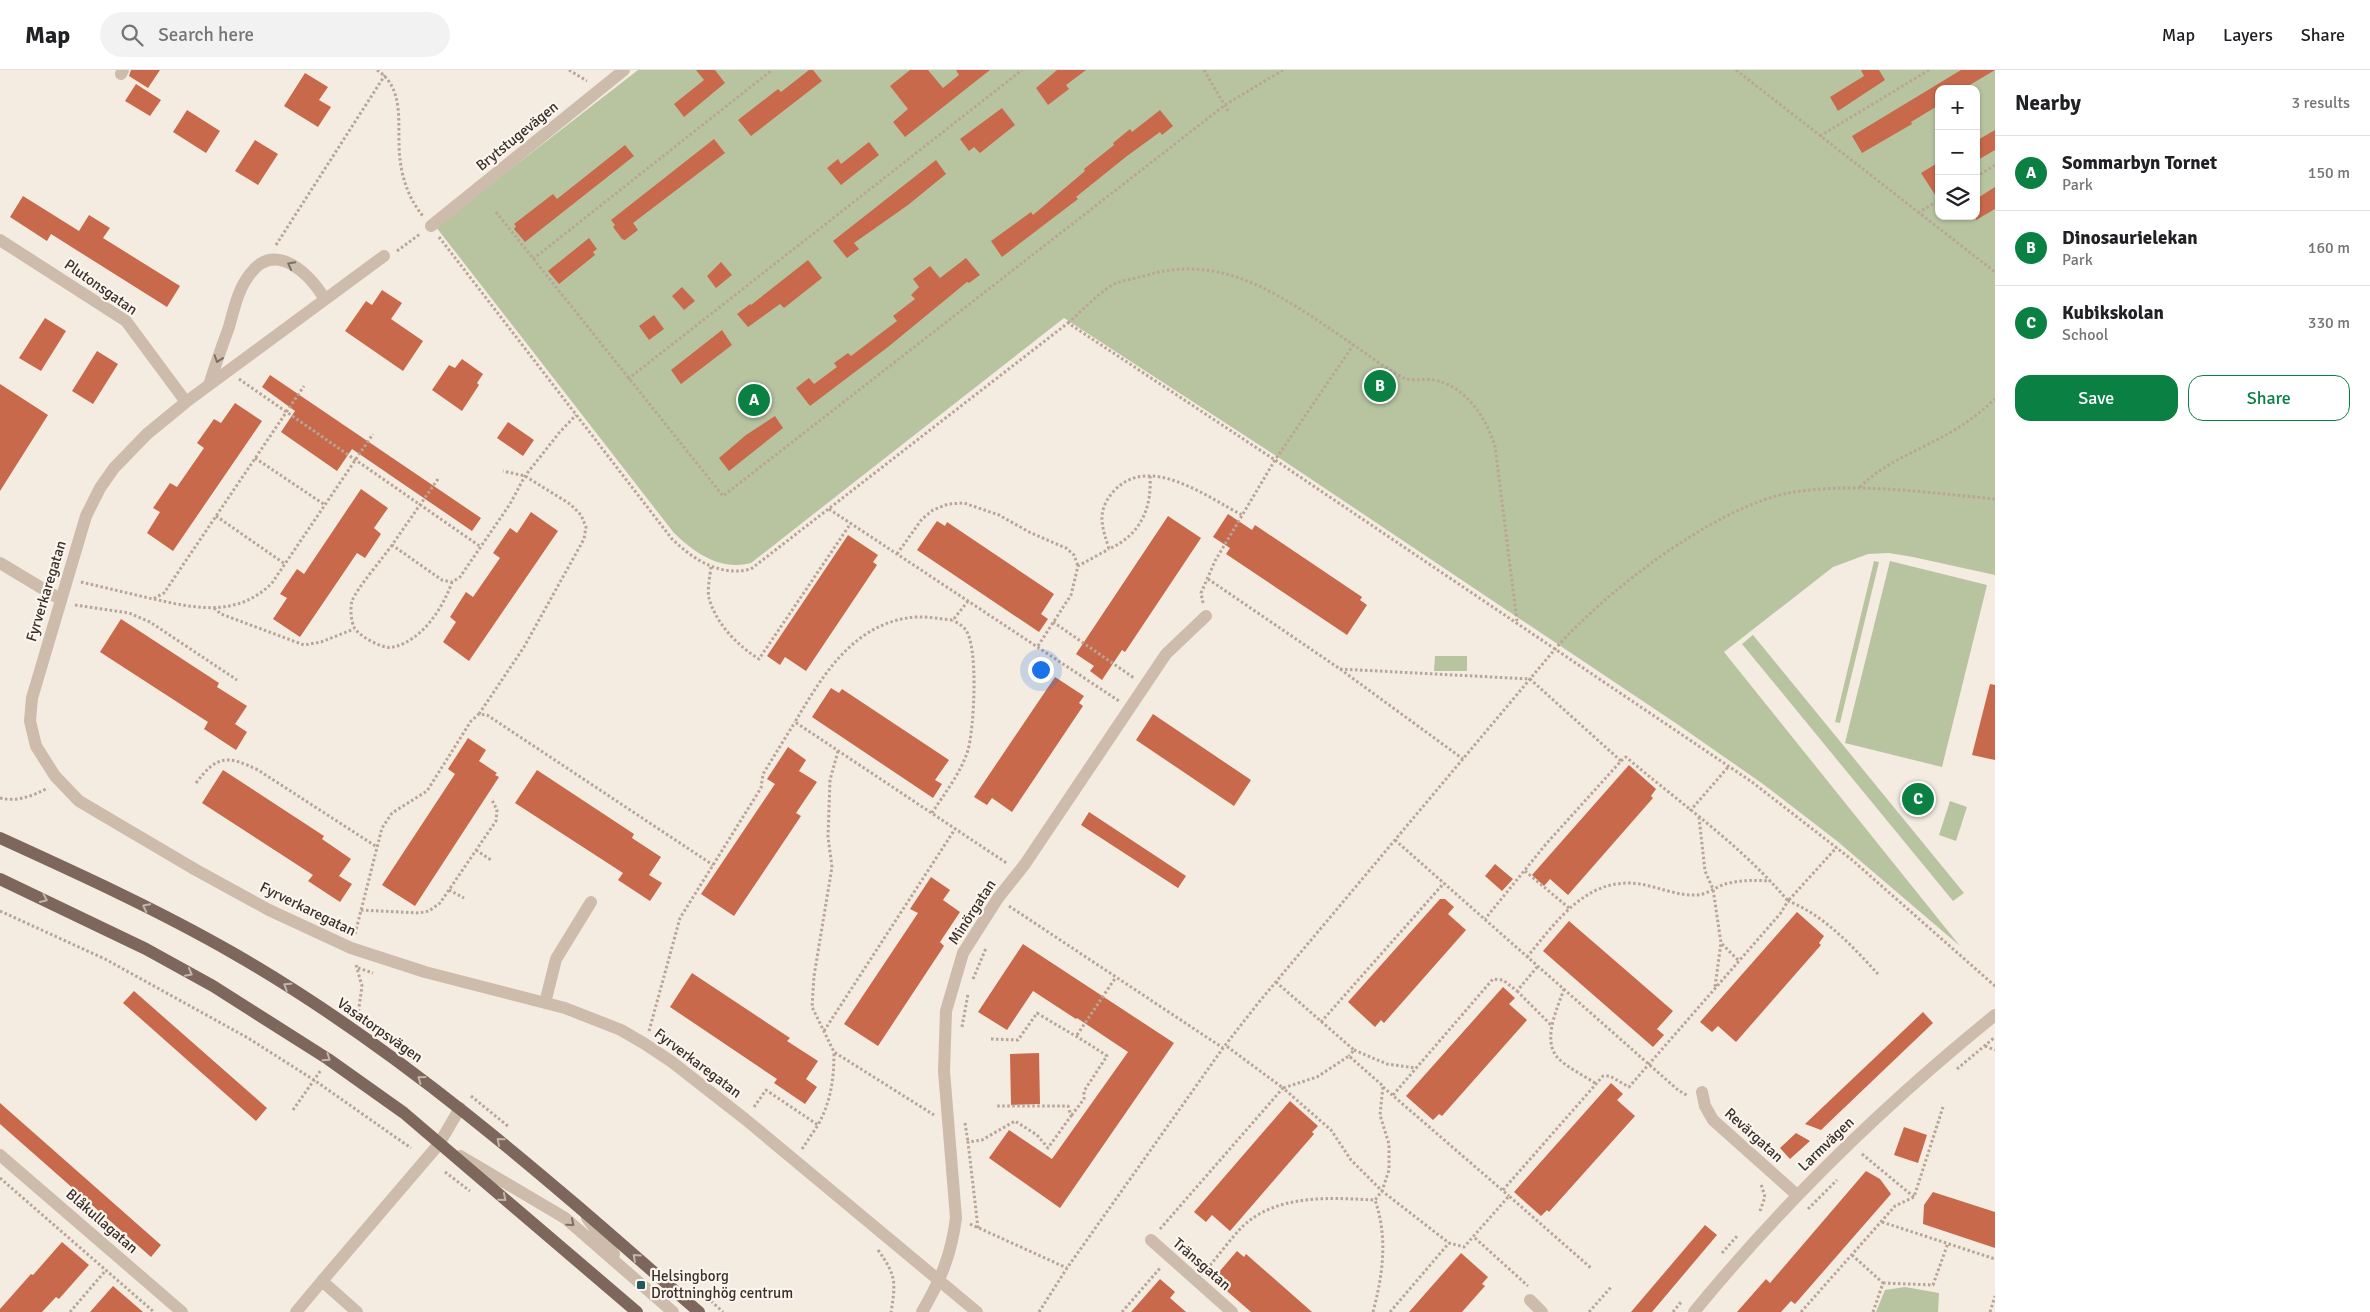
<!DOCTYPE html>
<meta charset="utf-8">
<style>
:root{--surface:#fff;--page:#f2f2f2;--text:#202124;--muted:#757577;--line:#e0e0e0;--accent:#0b8043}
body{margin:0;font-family:Signika,sans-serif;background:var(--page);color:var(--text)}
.controls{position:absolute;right:15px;top:15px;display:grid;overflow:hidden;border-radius:10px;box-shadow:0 1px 4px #0004}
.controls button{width:45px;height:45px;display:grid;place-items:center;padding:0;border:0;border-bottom:1px solid var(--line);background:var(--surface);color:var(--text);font:25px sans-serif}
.you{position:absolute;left:1040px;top:599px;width:18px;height:18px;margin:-12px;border:4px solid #fff;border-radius:50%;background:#1a73e8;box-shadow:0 0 0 8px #1a73e833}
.badge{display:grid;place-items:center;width:32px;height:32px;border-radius:50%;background:var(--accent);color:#fff;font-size:16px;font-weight:700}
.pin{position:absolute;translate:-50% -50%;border:2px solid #fff;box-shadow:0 1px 5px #0006}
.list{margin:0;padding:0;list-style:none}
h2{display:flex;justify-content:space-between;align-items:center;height:65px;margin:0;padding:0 20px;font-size:21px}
h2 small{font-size:16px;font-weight:400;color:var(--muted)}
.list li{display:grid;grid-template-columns:32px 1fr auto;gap:15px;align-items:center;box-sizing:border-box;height:75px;padding:0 20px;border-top:1px solid var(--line)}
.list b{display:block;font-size:19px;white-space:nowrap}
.list p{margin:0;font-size:16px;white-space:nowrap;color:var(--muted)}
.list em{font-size:16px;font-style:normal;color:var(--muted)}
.actions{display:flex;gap:10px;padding:15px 20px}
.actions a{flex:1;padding:11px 0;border:1px solid var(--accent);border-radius:15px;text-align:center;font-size:18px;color:var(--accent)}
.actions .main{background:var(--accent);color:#fff}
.icon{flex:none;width:28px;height:28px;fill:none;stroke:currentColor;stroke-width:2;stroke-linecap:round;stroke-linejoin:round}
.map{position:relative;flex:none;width:1995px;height:1242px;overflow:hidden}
header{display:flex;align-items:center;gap:30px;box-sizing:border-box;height:70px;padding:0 25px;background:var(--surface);border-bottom:1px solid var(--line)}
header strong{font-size:24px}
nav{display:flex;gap:28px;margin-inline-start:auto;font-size:18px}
.search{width:350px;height:45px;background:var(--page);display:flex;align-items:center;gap:12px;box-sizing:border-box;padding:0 18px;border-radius:28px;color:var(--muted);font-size:19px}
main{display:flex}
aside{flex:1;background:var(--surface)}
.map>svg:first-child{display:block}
.green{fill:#b8c4a0;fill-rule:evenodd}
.building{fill:#c8694b}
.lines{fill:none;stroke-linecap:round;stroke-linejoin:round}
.path{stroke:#b9a596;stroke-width:3;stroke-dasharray:2.5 2.5;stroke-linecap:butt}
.minor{stroke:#cdbbac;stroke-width:12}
.major{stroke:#7d675c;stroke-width:12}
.oneway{stroke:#7d6f65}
.oneway2{stroke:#c2b5ac}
.poi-dot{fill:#1f5a5e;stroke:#fbf5ee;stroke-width:2}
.labels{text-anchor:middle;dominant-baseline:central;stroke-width:4.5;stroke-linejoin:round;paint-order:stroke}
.street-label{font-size:15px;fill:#3b302b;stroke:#fbf5ee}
.poi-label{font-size:15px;fill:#3b302b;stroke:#fbf5ee;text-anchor:start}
</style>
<header>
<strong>Map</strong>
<div class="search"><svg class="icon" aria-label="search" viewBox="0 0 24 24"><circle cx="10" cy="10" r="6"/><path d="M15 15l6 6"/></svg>Search here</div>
<nav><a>Map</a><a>Layers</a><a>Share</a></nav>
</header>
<main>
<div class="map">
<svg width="1995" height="1242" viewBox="0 0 1995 1242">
<rect width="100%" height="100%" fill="#f4ebe1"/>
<!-- green -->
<path class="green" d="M638,0H1995V505L1913,487L1889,483L1868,484L1833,497L1724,582L1960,876L1837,771L1763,714L1677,654L1284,391L1064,248L751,493C720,501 695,483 674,463L436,157ZM1939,19H1976V146H1939Z
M1874,491L1879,492L1840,653L1835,652Z
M1890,491L1987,515L1942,697L1845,673Z
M1753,565L1964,823L1953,831L1742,574Z
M1435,586H1467V601H1434Z
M1950,731L1967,737L1956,771L1939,765Z
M1905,1217L1939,1223L1938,1242H1876L1885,1220Z"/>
<!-- building -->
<path class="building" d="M131,0H160L148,18L129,6Z
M696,0H715L725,13L684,47L674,34L704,10Z
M809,0H813L822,11L751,66L738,50L778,19L781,22Z
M910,0H928L943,18L959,5L956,0H990L905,67L893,52L908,39L890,16Z
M1057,0H1086L1066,15L1069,19L1048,35L1036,18Z
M1861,0H1879L1885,10L1838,41L1830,27L1864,6Z
M1961,0H1995L1963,19H1939V35L1911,52L1912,54L1862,83L1852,66Z
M305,3L328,17L319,30L331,37L318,57L284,36Z
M136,14L161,30L150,46L125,31Z
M1002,38L1015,55L980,83L974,77L969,81L960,69Z
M187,40L220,61L206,83L173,62Z
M1160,40L1173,56L1162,65L1160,62L1127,86L1076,127L1078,129L1002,187L991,171L1031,142L1033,145L1085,101L1084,99L1114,75L1113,73L1130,59L1132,62Z
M1995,60V80L1976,91V71Z
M714,69L725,83L633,153L638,160L625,170L622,169L613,157L615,155L611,150Z
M255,70L278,84L258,115L235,101Z
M869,72L879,85L841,115L827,98L838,89L841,94Z
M625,75L634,86L525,172L514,159L516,156L514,154L553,124L557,129Z
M936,90L946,104L908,135L854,173L859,179L847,188L833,171Z
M1939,92V131L1921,103Z
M1995,117V139L1976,150V129Z
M23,126L79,161L89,145L110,158L103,168L180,216L167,237L51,164L47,171L10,147Z
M589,168L597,179L593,182L595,185L559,214L548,201Z
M966,188L980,205L969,213L967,212L888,277L810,336L796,318L809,308L814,314L837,297L834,293L848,283L851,286L897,251L893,246L915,229L911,225L919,217L913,209L930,196L940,208Z
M808,190L822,208L784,238L780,234L748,257L737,244L750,234L751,235Z
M721,192L732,205L716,218L707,206Z
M682,217L695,231L684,240L672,226Z
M382,220L402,233L391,249L423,271L403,301L345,261L366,231L372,235Z
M654,245L664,259L649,270L639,256Z
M45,248L66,261L41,301L19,288Z
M722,260L732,275L681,314L671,300Z
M97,281L118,294L93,334L72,321Z
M462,289L483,304L477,313L479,315L462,341L432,320L449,295L455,298Z
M270,305L481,448L472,461L355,381L352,379L337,401L281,362L295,341L262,317Z
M0,314L48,345L0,421Z
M235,333L262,351L173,481L147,463L160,442L153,438L170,413L177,417L204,378L197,373L214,349L221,353Z
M775,346L783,358L729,401L719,388L746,365Z
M508,352L534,370L523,386L497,368Z
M361,419L388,438L374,458L381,464L365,488L357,483L300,567L273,549L287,528L280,524L297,499L304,504Z
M531,442L558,461L469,591L443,572L456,552L450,547L466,522L473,527L500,488L493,483L510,458L517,463Z
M1228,444L1252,460L1255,455L1362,527L1360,530L1367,535L1347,565L1226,484L1230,478L1213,467Z
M1168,446L1201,468L1125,582L1122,580L1102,610L1090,601L1094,596L1076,584Z
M937,451L945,456L947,452L1054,524L1041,544L1048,549L1039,562L917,480Z
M848,465L878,485L873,492L877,495L806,601L785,587L780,595L767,586Z
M121,549L219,613L217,617L247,636L235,654L247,662L236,680L204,659L208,652L100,582Z
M1055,607L1084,626L1079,633L1083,636L1012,742L992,728L987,735L974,727Z
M1990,614L1995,615V690L1972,685Z
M831,618L839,623L842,619L949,690L935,710L942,714L933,728L812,647Z
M1153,644L1251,710L1234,736L1136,670Z
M468,668L486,680L479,691L497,703L495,705L499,707L415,836L382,815L455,704L448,699Z
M788,677L806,690L799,701L817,712L796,743L801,746L734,846L701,824L775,714L767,709Z
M1629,695L1656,719L1651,726L1653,728L1568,825L1550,809L1544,816L1532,805Z
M223,700L324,766L322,769L351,789L339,806L352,814L340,832L308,811L313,805L202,733Z
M537,700L634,764L632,768L661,787L649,805L662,813L650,831L618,810L623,803L515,733Z
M1089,742L1186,806L1178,818L1081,755Z
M1495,794L1513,809L1502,821L1485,806Z
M931,807L950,820L943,830L960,842L940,872L944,876L878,976L844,954L918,843L910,839Z
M1440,829H1445L1454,837L1448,844L1466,860L1384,953L1381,950L1375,957L1348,932Z
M1797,842L1824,866L1819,873L1821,875L1736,972L1718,956L1712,962L1700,952Z
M1569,851L1673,941L1657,959L1664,965L1653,977L1543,881Z
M1023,874L1174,973L1060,1138L989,1088L1009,1060L1052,1089L1128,982L1077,948L1076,949L1033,921L1007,960L978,942Z
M692,903L790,968L787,971L818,991L806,1009L817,1017L805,1034L774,1013L777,1009L670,937Z
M1503,917L1515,928L1509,934L1527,950L1442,1046L1439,1044L1433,1050L1406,1026Z
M134,921L267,1038L256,1051L123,933Z
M1923,942L1933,953L1821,1060L1805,1054Z
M1039,983L1040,1034L1011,1035L1010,984Z
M1611,1013L1623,1024L1617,1030L1635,1046L1549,1142L1547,1140L1541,1146L1514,1122Z
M1290,1031L1318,1056L1312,1062L1314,1064L1230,1161L1212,1145L1206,1152L1194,1142Z
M0,1033L161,1175L151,1187L0,1054Z
M1904,1057L1927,1065L1918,1093L1894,1085Z
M1796,1063L1810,1071L1790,1089L1780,1078Z
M1866,1101L1880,1109L1891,1124L1795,1234L1791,1231L1781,1242H1737L1766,1209L1770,1213Z
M1933,1122L1995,1142V1178L1923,1154L1924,1135Z
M1705,1155L1717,1165L1652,1242H1631Z
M62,1172L89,1195L59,1229L56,1227L42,1242H0V1239L31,1204L33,1205Z
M1237,1181L1244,1187L1246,1184L1312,1242H1251L1213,1209Z
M1461,1183L1488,1207L1482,1214L1485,1216L1462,1242H1409Z
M1160,1209L1175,1222L1170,1228L1186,1242H1131Z
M113,1216L143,1242H90Z"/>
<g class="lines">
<!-- path -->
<path class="path" d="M377,0C407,20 396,58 400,89C402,109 410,131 423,146
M569,0L587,11
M1204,0L1228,41
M1736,0L1995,202
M1820,66L1929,0
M1976,107L1995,95
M496,142L723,426L1225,35L1283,0
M1918,143L1939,130
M439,167L672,469C694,490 720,507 751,499L1068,253L1275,390L1752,712L1851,789L1995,916
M276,175L385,5
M397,181L420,164
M533,189L772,0
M1068,253C1083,240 1097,224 1114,214C1123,210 1134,209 1144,206C1224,181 1284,228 1348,271C1366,283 1385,299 1404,308C1412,312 1425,308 1434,310C1466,316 1486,348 1495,376L1517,551
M239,309L481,477
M628,309L1022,0
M255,388L325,435
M1150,406C1152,439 1140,465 1109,479C1102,456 1096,442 1113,422C1148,382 1207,427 1242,445
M438,409L392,475L442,510L452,512L460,507L510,434L525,406L559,363L576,345
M1860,417C1884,393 1917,381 1946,365C1964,355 1980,343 1995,329
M829,439L1119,631
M216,446L285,494
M392,475C383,488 357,518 352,531C350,538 351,551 354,557C358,566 384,580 393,577C422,571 443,538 452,512
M897,484L922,449L933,440L948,434L964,433L999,445L1031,463L1066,478L1074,485L1078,496
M711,497C710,506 707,520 709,528C716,554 738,576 759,589L851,453
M1208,509L1340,599L1463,689
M81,512L153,529L164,523L304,316
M154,529C196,539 238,547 272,513L373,364
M968,531L953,550C939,549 921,545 907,548C851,557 821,608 795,652L1008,794
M1203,533L1201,523L1215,491L1275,390L1354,274
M75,535L129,543L150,552L237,610
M214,538L221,544L304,575L321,572L354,559
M1053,552L1134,608
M1038,576L1071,525L1078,496L1109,479
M1340,599L1530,609L1621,691L1546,774L1485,849
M479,644L524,577L584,469L586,457L581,445L570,434L525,406L503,401
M838,681L830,710L828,767L832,797L814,906L812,937L834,982L934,1045
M1621,691L1626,687C1681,734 1741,775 1788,831L1837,777
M196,713C217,685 227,685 258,700L377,777
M0,728C18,732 32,726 48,718
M1690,741L1729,696
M932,743C944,724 961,703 968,680C974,659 979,575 965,559C962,555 957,553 953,550
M1699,747L1705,801L1713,819L1721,873L1715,917
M1395,770L1678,1020L1688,1026
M476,780L491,790
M1525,801L1569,838
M449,820L464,828
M1009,836L1223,978
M361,840L419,843L429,841L440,833L496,751L497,740L492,730
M0,841L105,889L248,968L314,1010L411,1078
M355,864L382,758L392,743L427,721L471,651L479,644L487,645L713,795
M1722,874L1739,891
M1527,887C1557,851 1587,806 1640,814C1658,817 1678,826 1696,825C1706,825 1716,817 1725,814C1740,810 1755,810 1771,811
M356,895L362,916L358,945
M358,898L373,903
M973,909L986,878
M1276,912L1354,980L1349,986
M1564,919C1558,937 1542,969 1557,987C1566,997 1583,1005 1595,1013
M1517,921L1552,956
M1321,952L1444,813
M962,957L968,924
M649,961L680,848L761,718L763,704L795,652
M824,961L955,759
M1077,965L1116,907
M991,969L1018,970L1037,943C1061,958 1084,970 1107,986L1084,1021V1029L1071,1046
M1985,976L1995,980
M1354,980L1387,994L1416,998
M1957,999L1995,967
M1383,1017L1509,1126
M1393,1025L1493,909L1503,910L1517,921L1538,896
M471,1026L509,1057
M754,1037L766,1020L818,1055C831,1031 834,1009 834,982
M293,1040L321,1000
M965,1053L968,1072
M802,1079L818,1055
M1862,1084L1914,1127
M445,1102L470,1121
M0,1108L154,1242
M1503,1120L1603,1006H1610L1629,1017L1780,844L1788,831C1824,845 1852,876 1878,904
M1808,1139L1837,1110
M1760,1141L1765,1127L1761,1114
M1882,1152L1995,1189
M970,1154L1067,1198
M978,1158L968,1072L982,1070L1015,1051L1037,1065L1048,1078L1071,1046L1068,1036H996
M1160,1159L1283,1018L1331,1060L1351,1090L1382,1121L1449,1173L1464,1177L1509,1126L1591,1198
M1475,1168L1528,1216
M878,1180C896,1205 896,1212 891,1242
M1722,1183L1738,1165
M1852,1185L1883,1213L1873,1242
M1207,1199C1218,1186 1229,1171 1241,1158C1276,1123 1331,1128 1375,1130L1382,1121L1389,1100V1074L1380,1045L1383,1016L1349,986L1317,1007L1283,1018L1225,975
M1883,1213L1933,1215L1948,1173
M711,1231L723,1242
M70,1242L106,1200
M1039,1242L1067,1198L1223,978L1259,932L1556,578C1606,521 1718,434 1794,422C1861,412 1928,423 1995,429
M1122,1242L1161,1197
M1373,1242C1383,1204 1388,1168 1375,1130
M1390,1242L1449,1173
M1589,1242L1612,1216
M1673,1242L1681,1232
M1801,1242L1895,1136L1914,1127L1943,1037
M1990,1242L1995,1226"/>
<!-- minor -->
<path class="minor" d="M121,4L123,0
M431,156L624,0
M0,170L126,251L186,332
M384,186L186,332L147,364L114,398L100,418L86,446L32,628L30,651L36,676L55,706L79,731L196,800L269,840L351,878L425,902L565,938L621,960L645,974L672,992L745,1049L977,1242
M209,315C215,296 222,276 229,257C234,239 238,219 250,204C276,169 310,205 325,229
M0,493L60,529
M545,933L556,889L591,832
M1702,1022L1705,1036L1713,1050L1797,1125
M0,1085L182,1242
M460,1086L565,1148L673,1242
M587,1148L614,1184
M1151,1170L1232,1242
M1530,1230L1542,1242
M296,1242L322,1211
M357,1242L322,1211L439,1074L460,1038
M922,1242C941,1209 951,1186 956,1148L944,1001L946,941L963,883L998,828L1025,794L1166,584L1206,546
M1694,1242C1784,1132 1885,1034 1995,945"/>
<!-- major -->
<path class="major" d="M0,768C79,804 158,840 233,883C404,981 552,1113 699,1242
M0,809L146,879L213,916L328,989L404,1043L637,1242"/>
</g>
<!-- one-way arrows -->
<defs><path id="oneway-chevron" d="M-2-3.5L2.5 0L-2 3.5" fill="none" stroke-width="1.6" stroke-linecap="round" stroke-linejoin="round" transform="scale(1.25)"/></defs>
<g class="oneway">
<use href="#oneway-chevron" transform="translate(291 195) rotate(-152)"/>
<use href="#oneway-chevron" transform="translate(218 289) rotate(109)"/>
<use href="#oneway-chevron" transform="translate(571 1153) rotate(41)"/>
</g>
<g class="oneway2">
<use href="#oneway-chevron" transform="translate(44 829) rotate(25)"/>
<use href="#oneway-chevron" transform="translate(146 837) rotate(-153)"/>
<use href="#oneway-chevron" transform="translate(189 903) rotate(28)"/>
<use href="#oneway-chevron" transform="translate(287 916) rotate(-147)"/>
<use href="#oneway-chevron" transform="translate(327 988) rotate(34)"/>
<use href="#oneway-chevron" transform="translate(421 1009) rotate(-144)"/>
<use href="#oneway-chevron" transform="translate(500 1071) rotate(-140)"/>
<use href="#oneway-chevron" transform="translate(503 1128) rotate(40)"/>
<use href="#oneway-chevron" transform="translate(636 1187) rotate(-138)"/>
</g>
<!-- markers -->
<rect class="poi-dot" x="636" y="1210" width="10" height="10" rx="2.5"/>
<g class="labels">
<!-- street labels -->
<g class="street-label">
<text transform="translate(517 66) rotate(-39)">Brytstugevägen</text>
<text transform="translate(101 217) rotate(35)">Plutonsgatan</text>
<text transform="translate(46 521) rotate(-73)">Fyrverkaregatan</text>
<text transform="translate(308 839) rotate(26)">Fyrverkaregatan</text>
<text transform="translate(972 842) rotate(-57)">Minörgatan</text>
<text transform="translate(380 960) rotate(35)">Vasatorpsvägen</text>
<text transform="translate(698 993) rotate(37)">Fyrverkaregatan</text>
<text transform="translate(1754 1065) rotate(42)">Revärgatan</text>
<text transform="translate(1826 1074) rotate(-44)">Larmvägen</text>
<text transform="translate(102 1151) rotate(41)">Blåkullagatan</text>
<text transform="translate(1202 1194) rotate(41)">Tränsgatan</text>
</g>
<!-- poi labels -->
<g class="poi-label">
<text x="651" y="1206">Helsingborg<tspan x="651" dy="17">Drottninghög centrum</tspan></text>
</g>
</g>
</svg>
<div class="controls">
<button>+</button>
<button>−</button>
<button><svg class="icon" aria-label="layers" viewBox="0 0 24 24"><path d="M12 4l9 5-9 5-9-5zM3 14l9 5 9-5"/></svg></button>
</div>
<div class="you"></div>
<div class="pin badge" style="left:754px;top:330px">A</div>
<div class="pin badge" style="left:1380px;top:316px">B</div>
<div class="pin badge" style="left:1918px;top:729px">C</div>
</div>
<aside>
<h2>Nearby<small>3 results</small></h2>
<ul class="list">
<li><span class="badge">A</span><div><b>Sommarbyn Tornet</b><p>Park</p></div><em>150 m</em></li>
<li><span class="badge">B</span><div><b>Dinosaurielekan</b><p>Park</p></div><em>160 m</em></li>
<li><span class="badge">C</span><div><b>Kubikskolan</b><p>School</p></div><em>330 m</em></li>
</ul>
<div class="actions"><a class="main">Save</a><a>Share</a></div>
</aside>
</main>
